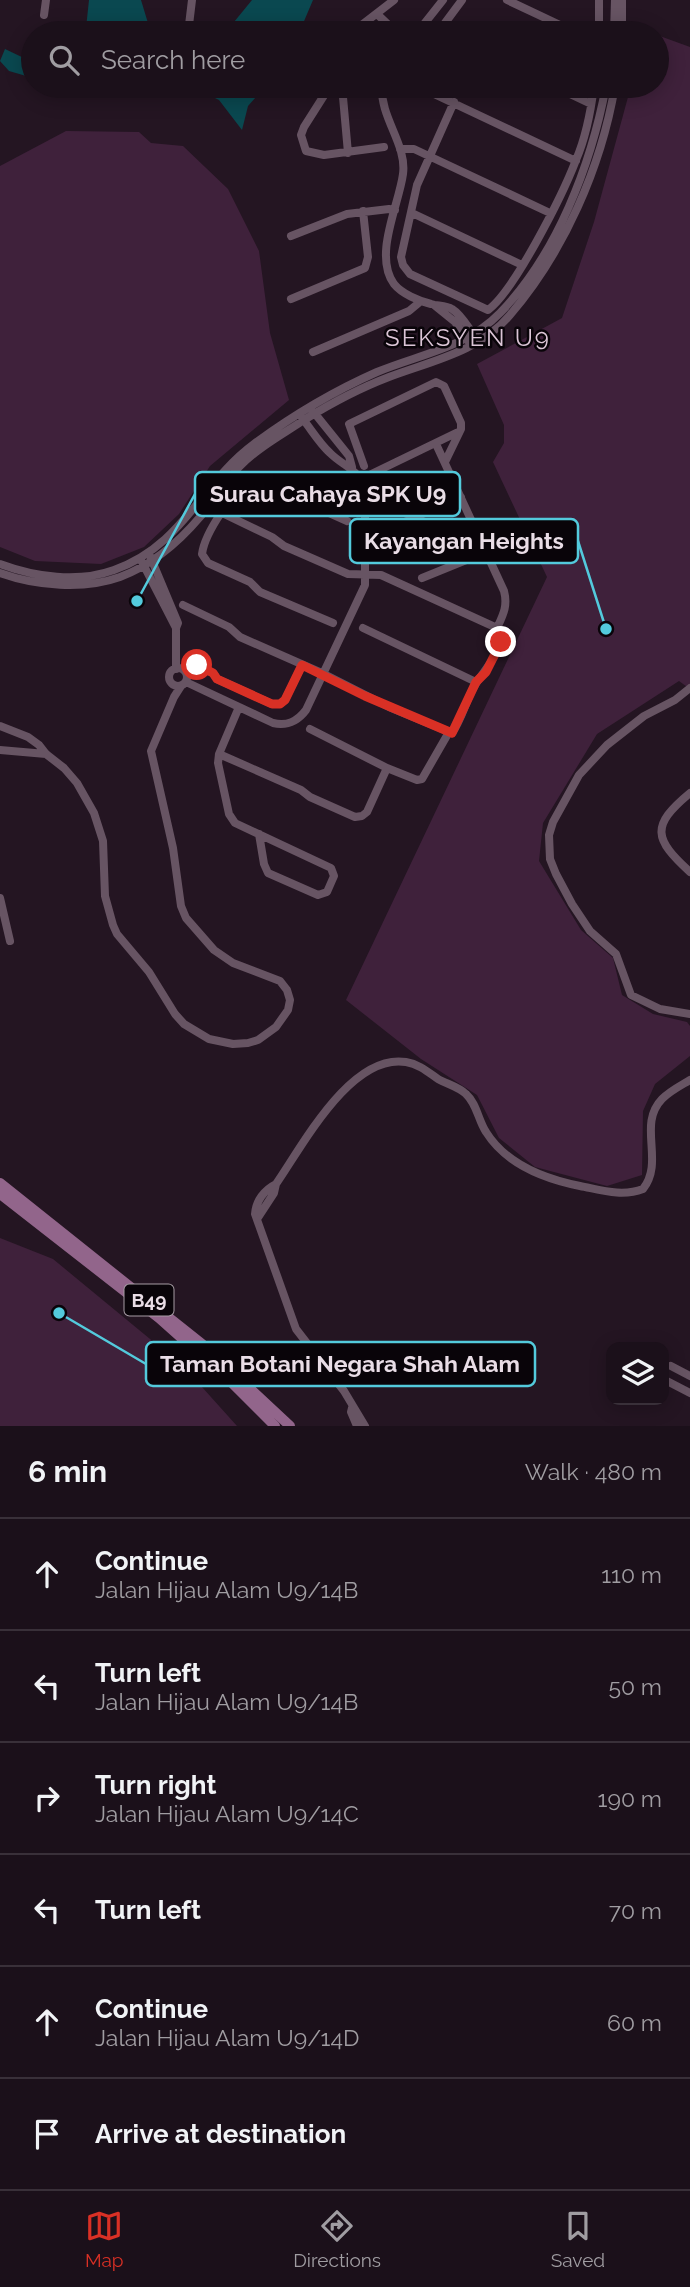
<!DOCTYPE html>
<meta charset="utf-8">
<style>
:root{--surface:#1b101a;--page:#281e27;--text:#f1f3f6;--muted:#a09da2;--line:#393039;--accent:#d93025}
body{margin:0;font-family:Raleway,sans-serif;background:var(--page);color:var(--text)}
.controls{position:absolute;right:21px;bottom:21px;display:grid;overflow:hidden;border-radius:14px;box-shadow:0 4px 18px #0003}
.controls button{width:63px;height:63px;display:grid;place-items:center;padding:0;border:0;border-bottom:2px solid var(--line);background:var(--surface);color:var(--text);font:35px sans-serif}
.stop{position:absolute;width:21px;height:21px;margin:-16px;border:5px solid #d93025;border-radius:50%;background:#fff}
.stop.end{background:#d93025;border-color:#fff;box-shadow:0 2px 7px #0008}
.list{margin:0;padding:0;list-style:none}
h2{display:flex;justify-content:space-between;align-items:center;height:91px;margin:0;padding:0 28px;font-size:30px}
h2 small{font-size:23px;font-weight:400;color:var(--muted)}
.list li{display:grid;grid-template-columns:46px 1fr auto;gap:21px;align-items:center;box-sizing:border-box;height:112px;padding:0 28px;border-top:2px solid var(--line)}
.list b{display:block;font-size:26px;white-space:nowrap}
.list p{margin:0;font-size:23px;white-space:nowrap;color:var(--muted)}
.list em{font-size:23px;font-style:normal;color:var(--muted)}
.icon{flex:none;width:38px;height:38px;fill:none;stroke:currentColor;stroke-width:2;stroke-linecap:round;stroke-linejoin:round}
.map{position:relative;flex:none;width:690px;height:1426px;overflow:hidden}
.search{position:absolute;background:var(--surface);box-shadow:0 4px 18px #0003;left:21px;right:21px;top:21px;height:77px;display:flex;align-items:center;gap:18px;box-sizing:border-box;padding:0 24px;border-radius:38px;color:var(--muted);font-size:26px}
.sheet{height:763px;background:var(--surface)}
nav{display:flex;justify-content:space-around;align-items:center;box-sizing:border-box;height:98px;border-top:2px solid var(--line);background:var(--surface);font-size:19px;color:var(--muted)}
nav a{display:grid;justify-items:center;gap:4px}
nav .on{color:var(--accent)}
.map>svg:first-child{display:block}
.green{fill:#3f213b}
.water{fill:#0a4850}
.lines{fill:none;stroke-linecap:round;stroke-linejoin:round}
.minor{stroke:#675463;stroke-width:8}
.major{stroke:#92658b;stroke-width:10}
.route{stroke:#d93025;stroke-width:9}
.labels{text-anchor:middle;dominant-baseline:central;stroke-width:5;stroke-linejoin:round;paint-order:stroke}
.shield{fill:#090409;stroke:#a69ca4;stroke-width:2}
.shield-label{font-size:19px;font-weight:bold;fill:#e9dde6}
.quarter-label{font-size:24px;letter-spacing:2px;fill:#dbc5d6;stroke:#090409}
.leader{fill:none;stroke:#53cadc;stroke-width:2.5}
.callout-dot{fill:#53cadc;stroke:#090409;stroke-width:2.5}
.callout{fill:#090409;stroke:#53cadc;stroke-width:2.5}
.callout-label{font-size:23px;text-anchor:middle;font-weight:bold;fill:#e9dde6}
</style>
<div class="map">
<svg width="690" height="1426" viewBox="0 0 690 1426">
<rect width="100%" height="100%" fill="#241522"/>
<!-- green -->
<path class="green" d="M657,35L690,47V689L679,681L597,734L543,823L539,861L581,930L613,958L622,995L653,1014L687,1022L690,1026V1056L655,1084L643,1111L642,1175L607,1186L535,1167L499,1138L477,1095L421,1059L346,1000L547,577L493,462L504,443V425L477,364L562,318L594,222L631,86H657Z
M66,131L139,132L151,143L183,146L228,189L259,251L270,333L289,400L210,466L179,514L144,547L101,564L35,561L0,547V166Z
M0,1238L53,1259L184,1367L237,1426H0Z"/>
<!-- water -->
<path class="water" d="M89,0H141L151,33H83L86,28Z
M252,0H313L299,33H225Z
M5,49L26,59L33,60V78L9,71L0,61Z
M191,86H266L248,106L242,130L219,100Z"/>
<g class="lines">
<!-- minor -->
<path class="minor" d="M507,0L577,33
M44,15L46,0
M378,15L397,33
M363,24L374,33
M189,25L192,0
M356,33L363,24L394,0
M412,33L424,24L443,0
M448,33L445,23L462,0
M599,33V0
M614,33L615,0
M622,33V0
M330,86L304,127L301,135L306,151L324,155L384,147
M342,86L348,153
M382,86C380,118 407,144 403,174C399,205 373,255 394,284C402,294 419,301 431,304C438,306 446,305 452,309C462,315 469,329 476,338
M417,86L576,161
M553,86L591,104
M454,102L417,185L401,257L403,265L410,274L488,310C515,290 563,194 576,160C586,137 591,110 594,86
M400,149H414L550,213
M412,213L522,265
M291,236L347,214L389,209L395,210
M291,299L365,268L368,257L363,211
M434,305L455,322L468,341
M313,352L409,311L421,301
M312,410L349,456L352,467
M436,444L504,591C508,606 503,615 497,628
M364,466L349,424L436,382L444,386L461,423V429L445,462
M361,479L456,433
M382,532L461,497
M150,556L178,623L176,628V669
M142,562L176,628
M0,564C35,577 78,583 114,570C184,545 200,484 254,444C292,416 334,391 377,372C420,354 466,348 500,313C557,254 591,165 606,86
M0,573C36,586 84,590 120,577C152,565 178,543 200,517C214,501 225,482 239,467C256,449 283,434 304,420C330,404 360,388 389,377C431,361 479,352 510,315C564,252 601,168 615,86
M422,578L486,552
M183,605L229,627L240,637L324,674L389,707L452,733C463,718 466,698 477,682C486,668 503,650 501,632L497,628L381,575L348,574L284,546L272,537L222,513
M333,623L260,592L250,582L208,563L202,554C205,531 234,492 251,478H264L293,492L300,500L347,521
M363,628L476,682
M197,665L213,673L217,679L272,704H280L285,700L302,665
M169 677a9 9 0 1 1 18 0a9 9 0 1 1-18 0Z
M186,682L273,723C287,726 297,722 306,710L365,585V493C361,469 345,468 330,453C319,443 311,429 302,418
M690,688L675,700L644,716L607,745L579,775L553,822L549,835L550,859L556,874L572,904L590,931L616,954L631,995L660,1009L690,1014
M239,707L219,754L218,763L229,814L235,823L331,868L334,876L327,892L318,895L268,873L264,864L259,834
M0,726L28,737L39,745L46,754L64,768L77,783L94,813L103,841L105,896L113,925L117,934L149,972L175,1014L184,1024L209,1039L233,1044L248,1043L258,1040L276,1027L288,1010L290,1000L287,990L280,981L233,963L214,950L186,918L181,906L173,848L151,751L174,697L181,686
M310,729L387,768L417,780L422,779L449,732
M0,750L46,754
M219,754L301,790L310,797L355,817L362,816L367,812L387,768
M690,793C650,826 654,839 690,872
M0,898L10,941
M276,1184C264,1190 256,1201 255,1214L296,1329L344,1391L365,1426
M257,1219L274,1193L276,1184C303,1145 351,1053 406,1062C419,1064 428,1072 438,1079C447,1084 459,1087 466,1094C477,1104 478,1120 486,1132C506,1164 545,1179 580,1186C601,1190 622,1197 643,1189C665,1161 637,1125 662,1099C670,1091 680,1086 690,1080
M671,1366L690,1376
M665,1380L690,1393
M352,1408L351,1412L357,1426"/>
<!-- major -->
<path class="major" d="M0,1183L202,1344L290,1426
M0,1194L159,1318L232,1383L275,1426"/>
</g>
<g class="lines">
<!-- route -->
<path class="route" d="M197,665L213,673L217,679L272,704H280L285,700L302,665L365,696L452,733L476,682L486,672L501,642"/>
</g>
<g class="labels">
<!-- shield labels -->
<rect class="shield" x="124.5" y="1284.5" width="49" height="31" rx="5"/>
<g class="shield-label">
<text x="149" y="1300">B49</text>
</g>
<!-- quarter labels -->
<g class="quarter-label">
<text x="468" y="337">SEKSYEN U9</text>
</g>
</g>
<!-- callouts -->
<path class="leader" d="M137 601L195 494M606 629L578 541M59 1313L146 1364"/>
<g class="callout-dot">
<circle cx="137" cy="601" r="7"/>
<circle cx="606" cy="629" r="7"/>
<circle cx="59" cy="1313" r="7"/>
</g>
<g class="callout">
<rect x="195" y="472" width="265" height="44" rx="7"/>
<rect x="350" y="519" width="228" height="44" rx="7"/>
<rect x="146" y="1342" width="389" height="44" rx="7"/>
</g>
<g class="callout-label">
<text x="328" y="502">Surau Cahaya SPK U9</text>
<text x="464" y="549">Kayangan Heights</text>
<text x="340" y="1372">Taman Botani Negara Shah Alam</text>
</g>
</svg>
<div class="controls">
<button><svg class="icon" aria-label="layers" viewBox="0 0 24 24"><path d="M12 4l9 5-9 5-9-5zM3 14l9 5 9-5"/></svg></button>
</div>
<div class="stop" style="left:197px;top:665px"></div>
<div class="stop end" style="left:501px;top:642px"></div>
<div class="search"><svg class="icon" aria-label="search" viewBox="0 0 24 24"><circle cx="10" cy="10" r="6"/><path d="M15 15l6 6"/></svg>Search here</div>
</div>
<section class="sheet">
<h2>6 min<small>Walk · 480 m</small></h2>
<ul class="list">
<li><svg class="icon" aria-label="ahead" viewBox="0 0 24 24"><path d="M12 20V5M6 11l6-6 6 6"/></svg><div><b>Continue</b><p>Jalan Hijau Alam U9/14B</p></div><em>110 m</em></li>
<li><svg class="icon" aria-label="left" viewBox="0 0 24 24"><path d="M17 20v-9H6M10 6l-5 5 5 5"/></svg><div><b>Turn left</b><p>Jalan Hijau Alam U9/14B</p></div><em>50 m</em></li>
<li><svg class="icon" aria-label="right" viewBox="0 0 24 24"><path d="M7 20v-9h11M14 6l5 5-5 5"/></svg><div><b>Turn right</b><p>Jalan Hijau Alam U9/14C</p></div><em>190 m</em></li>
<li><svg class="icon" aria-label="left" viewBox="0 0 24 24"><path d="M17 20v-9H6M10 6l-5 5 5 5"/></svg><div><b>Turn left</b></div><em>70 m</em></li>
<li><svg class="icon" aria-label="ahead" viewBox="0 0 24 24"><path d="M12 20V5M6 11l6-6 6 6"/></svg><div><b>Continue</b><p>Jalan Hijau Alam U9/14D</p></div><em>60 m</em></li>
<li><svg class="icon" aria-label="arrive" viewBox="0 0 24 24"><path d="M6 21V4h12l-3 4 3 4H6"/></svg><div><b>Arrive at destination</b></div></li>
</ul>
</section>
<nav>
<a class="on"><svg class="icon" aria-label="map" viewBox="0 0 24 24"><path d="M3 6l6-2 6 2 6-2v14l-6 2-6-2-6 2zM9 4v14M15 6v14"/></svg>Map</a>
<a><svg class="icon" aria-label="directions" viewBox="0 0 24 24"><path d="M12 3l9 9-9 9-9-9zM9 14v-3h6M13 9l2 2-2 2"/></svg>Directions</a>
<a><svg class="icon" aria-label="saved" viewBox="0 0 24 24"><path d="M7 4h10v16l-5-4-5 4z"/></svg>Saved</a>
</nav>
